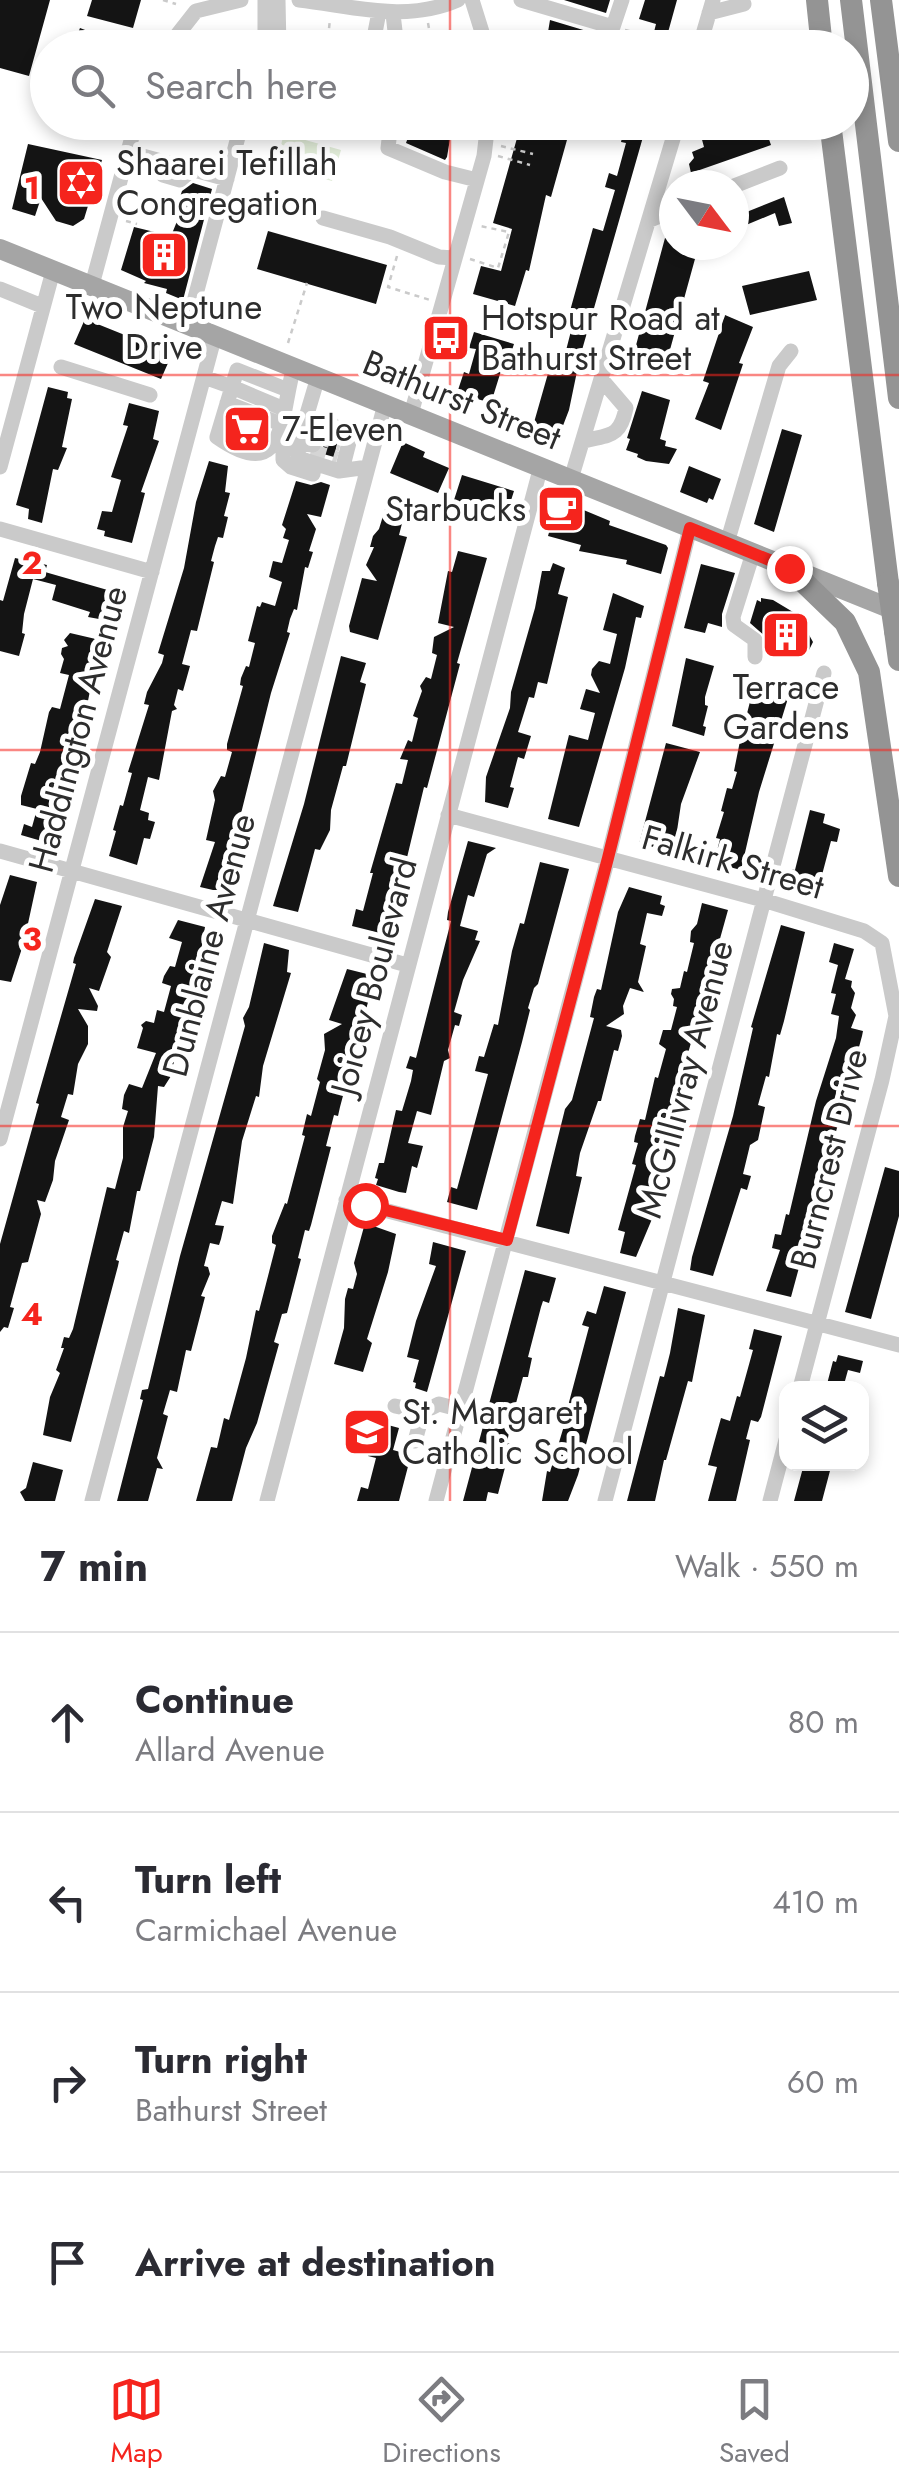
<!DOCTYPE html>
<meta charset="utf-8">
<style>
:root{--surface:#fff;--page:#f7f7f7;--text:#2b2b33;--muted:#7c7c81;--line:#e1e1e2;--accent:#f5241d}
body{margin:0;font-family:Jost,sans-serif;background:var(--page);color:var(--text)}
.controls{position:absolute;right:30px;bottom:30px;display:grid;overflow:hidden;border-radius:20px;box-shadow:0 5px 15px #0003}
.controls button{width:90px;height:90px;display:grid;place-items:center;padding:0;border:0;border-bottom:2px solid var(--line);background:var(--surface);color:var(--text);font:50px sans-serif}
.compass{position:absolute;left:659px;top:170px;width:90px;height:90px;border-radius:50%;background:var(--surface);box-shadow:0 5px 15px #0003;rotate:122deg}
.stop{position:absolute;width:30px;height:30px;margin:-22px;border:8px solid #f5241d;border-radius:50%;background:#fff}
.stop.end{background:#f5241d;border-color:#fff;box-shadow:0 2px 10px #0008}
.list{margin:0;padding:0;list-style:none}
h2{display:flex;justify-content:space-between;align-items:center;height:130px;margin:0;padding:0 40px;font-size:42px}
h2 small{font-size:32px;font-weight:400;color:var(--muted)}
.list li{display:grid;grid-template-columns:65px 1fr auto;gap:30px;align-items:center;box-sizing:border-box;height:180px;padding:0 40px;border-top:2px solid var(--line)}
.list b{display:block;font-size:38px;white-space:nowrap}
.list p{margin:0;font-size:32px;white-space:nowrap;color:var(--muted)}
.list em{font-size:32px;font-style:normal;color:var(--muted)}
.icon{flex:none;width:55px;height:55px;fill:none;stroke:currentColor;stroke-width:2;stroke-linecap:round;stroke-linejoin:round}
.map{position:relative;flex:none;width:899px;height:1501px;overflow:hidden}
.search{position:absolute;background:var(--surface);box-shadow:0 5px 15px #0003;left:30px;right:30px;top:30px;height:110px;display:flex;align-items:center;gap:25px;box-sizing:border-box;padding:0 35px;border-radius:55px;color:var(--muted);font-size:38px}
.sheet{height:850px;background:var(--surface)}
nav{display:flex;justify-content:space-around;align-items:center;box-sizing:border-box;height:140px;border-top:2px solid var(--line);background:var(--surface);font-size:28px;color:var(--muted)}
nav a{display:grid;justify-items:center;gap:5px}
nav .on{color:var(--accent)}
.map>svg:first-child{display:block}
.green{fill:#e1ecd8}
.building{fill:#141414}
.lines{fill:none;stroke-linecap:round;stroke-linejoin:round}
.minor-tunnel{stroke:#d5d5d5;stroke-width:15;stroke-dasharray:15 8;stroke-linecap:butt}
.path{stroke:#cacaca;stroke-width:2.5;stroke-dasharray:5 5;stroke-linecap:butt}
.minor{stroke:#cacaca;stroke-width:15}
.major{stroke:#a5a5a5;stroke-width:20}
.highway{stroke:#949494;stroke-width:22}
.highway-bridge{stroke:#949494;stroke-width:22}
.route{stroke:#f5241d;stroke-width:12}
.grid{fill:none;stroke:#f5241d;stroke-width:2.5;stroke-opacity:0.55}
.labels{text-anchor:middle;dominant-baseline:central;stroke-width:10;stroke-linejoin:round;paint-order:stroke}
.poi-label{font-size:35px;fill:#2d2d2d;stroke:#fff;text-anchor:start}
.street-label{font-size:35px;fill:#2d2d2d;stroke:#fff}
.grid-label{font-size:32px;text-anchor:middle;font-weight:bold;fill:#f5241d;stroke:#fff;stroke-width:10;stroke-linejoin:round;paint-order:stroke}
</style>
<div class="map">
<svg width="899" height="1501" viewBox="0 0 899 1501">
<rect width="100%" height="100%" fill="#fff"/>
<!-- green -->
<path class="green" d="M284,134L341,150L332,181L275,166Z"/>
<!-- building -->
<path class="building" d="M0,0H50L29,76L0,68Z
M92,0H141L133,28L87,16Z
M564,0H610L606,13Z
M645,0H677L667,36L654,32L656,24L639,19Z
M550,20L600,35L596,48H561L546,44Z
M80,28L129,47V48H72Z
M761,31L767,48H749L745,34Z
M531,122H572L551,197L546,195L529,271L526,270L515,306L473,294L481,266L501,271L512,229L493,223L521,124L530,126Z
M745,122H763L771,145L691,173L689,164L694,158L692,152L704,147L701,136Z
M625,125L645,130L580,357L569,410L559,436L533,426L551,363L562,366L571,331L565,329L593,228L603,231L615,190L605,187L609,173L617,176L626,143L621,142Z
M411,129L434,134L435,129L451,133L447,157L445,160L406,143Z
M28,144L102,160L84,219L73,226L56,221L41,198L35,216L12,209Z
M193,183L212,189L183,300L166,293L167,289L144,283L146,281L121,270L134,227L171,236L180,214L175,212L182,191Z
M784,197L792,223L779,226L775,213L734,230V214L743,210L744,213Z
M268,231L387,265L376,304L257,269Z
M665,238L674,241V245L698,248L668,357L635,349Z
M809,271L817,300L750,315L742,286Z
M725,315L753,327L739,363L743,364L721,430L695,419L709,383L703,381Z
M85,319L172,354L161,379L74,344Z
M474,332L514,344L509,359L505,358L491,403L457,393L464,372L469,374L476,349L469,348Z
M48,387L68,392L67,398L72,399L62,447L67,448L58,470L53,469L42,523L28,519L29,509L16,505Z
M642,391L670,400L660,439L666,441L665,446L677,449L669,464L646,461L637,457L638,454L626,450L630,439L627,438Z
M129,403L159,411L153,439L159,441L141,492L145,493L132,543L104,536L105,531L97,529L102,511L112,512L121,480L111,477L128,426L123,425Z
M234,418L267,431V432L256,442L233,433L230,432Z
M782,429L802,435L774,532L754,524Z
M339,435L334,457L320,453L324,445L320,436L328,439L329,436Z
M403,442L425,452L423,457L449,468L438,493L390,473Z
M209,461L228,466L225,492L230,493L224,516L228,517L223,538L218,537L215,546L211,561L214,562L197,631L191,630L182,664L190,666L183,691L178,689L174,705L177,709L172,711L159,780L148,777L140,810L149,813L148,820L155,822L150,839L144,838L137,865L109,856L116,831L113,830L120,805L123,806L132,773L128,772L149,705L144,704L147,692L162,663L164,655L158,653L184,568L196,502Z
M689,466L721,479L713,500L709,498L707,503L680,492Z
M462,475L514,491L506,516L454,500Z
M296,481L311,485L321,482L330,485L321,517L307,514L316,529L309,551L313,552L308,568L305,567L297,610L294,609L290,619L287,632L290,633L271,693L222,890H213L200,887L215,842L206,840L215,800L213,791L221,776L225,777L232,752L227,750V744L243,686L240,685L241,678L246,666L249,667L255,643L248,641L257,606L260,607L262,602L275,606L282,582L269,577L273,561L282,563L289,540L283,538L286,529L282,525Z
M390,493L426,508L422,519L405,512L399,535L407,537L378,640L350,632L349,626L362,578L377,581L366,565L374,547H370L373,536L379,529Z
M562,501L610,521L609,525L666,545L668,548L661,574L626,564L627,560L579,551L581,545L548,536L557,504Z
M458,551L487,558L457,663L460,664L427,788L424,787L404,870L400,874L384,934L352,926L356,909L363,911L373,873H370L396,783L402,784L408,760L400,759L408,740L412,742L418,718L413,716L422,691L420,686L426,677L431,679L437,655L432,653L434,637L454,627L438,623L448,571L452,572Z
M15,558L47,565L45,572L118,593L114,618L110,621L88,617L90,612L52,600L56,585L33,579L24,614L22,633L25,634L19,656L0,651V600L3,601Z
M553,563L565,568L558,594L568,597L547,684L538,682L534,698L529,697L518,732L531,736L524,759L518,757L510,787L514,788L508,808L485,802L486,777L510,708L511,692L535,608L542,571H550Z
M701,564L735,573L722,614V627L708,623L705,633L684,628Z
M613,593L644,606L641,618L636,617L625,668L579,827L548,819L569,735L588,740L595,713L580,709L586,689L600,693L591,675L592,669L599,661L610,664L617,634L603,630Z
M761,598L773,600L798,615L813,642L807,654L804,652L800,658L766,637L750,623L757,600L761,602Z
M70,633L100,640L86,711L82,710L57,798H54L45,842L21,835L24,824L32,827L37,809L21,805V796L31,763L35,764L40,752L49,712L52,707L60,709L69,675L60,673L64,659L61,654L62,648L68,646L64,640Z
M341,656L366,663L360,682L366,684L346,766H343L331,810L330,830L320,850L315,849L298,912L273,906L304,804Z
M686,658L714,666L705,697V705L708,706L703,726L706,727L704,736L672,726Z
M754,686L789,695L759,792L741,870L714,863L720,839L716,838L724,812L721,811L727,788L732,789L737,772L734,771L740,741Z
M666,743L700,752L681,804L674,851L639,844Z
M810,810L825,814L823,823L840,829L837,842L831,841L818,890L787,882L790,869L795,870Z
M468,841L496,848L487,854L474,897L468,895L460,926L478,931L475,940L480,941L463,980L454,1012L462,1015L459,1026L455,1025L448,1050L450,1058L444,1061L431,1115L417,1111L408,1143L423,1146L417,1168L412,1166L406,1193L399,1192L376,1185L378,1179L375,1178L379,1163H384L396,1110L402,1111L411,1081L413,1070L406,1068L410,1056L416,1058L451,921L447,920L448,912Z
M540,862L569,869L538,984L534,988L528,1008L530,1010L522,1042L477,1210L447,1202L451,1187L457,1189L488,1074L475,1071L479,1056L484,1057L494,1024L498,1025L512,951L520,923L524,924Z
M10,875L37,882L24,942L11,982L0,980V905Z
M629,887L662,896L660,904L665,906L662,916L647,913L640,944L646,946L638,982L644,992L630,988L623,1006L624,1014L606,1026L621,1030L622,1036L618,1051L614,1050L601,1101H598L580,1153L576,1176L582,1177L569,1234L536,1226L565,1109L572,1100L594,1018L590,1017L594,997L597,989L601,990L618,912Z
M95,899L122,906L107,952L111,957L99,991L89,988L98,1006L97,1011L78,1009L88,1026V1044L78,1064L73,1095L68,1094L61,1117L69,1120L55,1161L53,1180L45,1202L37,1200L41,1214L28,1262L22,1263L10,1307L14,1308L8,1328L4,1327L0,1332V1244L39,1104L36,1103L76,964L73,963L74,958Z
M702,903L728,910L687,1057L652,1219L636,1257L620,1253L625,1232L618,1230L636,1165L632,1164L638,1143L634,1142L635,1136L640,1119L645,1120L655,1077L658,1078L666,1049L659,1044L663,1030H671L677,1007L673,1006L674,999L671,994L672,989L680,988L684,971L687,972L694,943L690,942L691,931L697,924Z
M178,920L205,927L201,951L204,954L192,996L196,997L192,1010L188,1009L187,1014L184,1013L171,1076L164,1087L158,1086L154,1137L140,1191H137L129,1233L124,1231L116,1260L119,1261L118,1266L71,1442L43,1435L50,1397L60,1373L56,1370L64,1348H61L64,1337L69,1338L73,1329L107,1187L115,1189L123,1158V1127L128,1111L122,1109L124,1095L129,1084L142,1088L156,1053L137,1048L143,1028L141,1025L146,1021L154,1023L157,1010L164,1012L171,986L162,983L164,976L170,966L175,967L182,942L169,938Z
M781,925L805,932L784,1021L780,1035L777,1034L769,1077L766,1076L758,1105L765,1107L758,1140L750,1145L743,1174L751,1176L747,1190L741,1188L713,1276L690,1270L692,1257L733,1116L753,1028L751,1027Z
M264,943L289,950L287,972L291,973L263,1066L259,1097L256,1096L242,1141L233,1204L222,1201L215,1225L224,1226L221,1239L219,1245L210,1243L204,1266L208,1267L210,1274L201,1296L205,1297L191,1351L186,1350L177,1392L170,1390L163,1414L168,1416L157,1458L163,1469L157,1468L148,1501H117L143,1400L140,1399L142,1390L148,1389L180,1256L245,1026L243,1018L249,1007Z
M834,943L854,949L845,979L852,981L851,987L855,993L851,1008L856,1015L851,1028L863,1031L862,1036L791,1297L766,1291L780,1250L772,1248L775,1234L781,1235L786,1214L789,1215L816,1101L836,1038L839,1016L831,1014L836,994L831,993L838,965L829,962Z
M347,969L375,976L340,1107L338,1116L334,1115L326,1146L331,1147L311,1225L309,1231L305,1230L298,1258L301,1259L287,1313L282,1314L274,1342L279,1344L257,1423L246,1448L232,1501H196L211,1447L217,1448L224,1418L229,1420L246,1358L256,1310L259,1311L276,1245L272,1243V1236L285,1203L287,1204L305,1136L302,1135L307,1114L311,1116L320,1082L317,1079L325,1050L324,1034L342,1024L329,1020Z
M885,1167L899,1171V1216L871,1319L845,1312Z
M365,1223L396,1234L388,1272L367,1339L372,1343L363,1372L334,1364L344,1328L345,1299L348,1288L353,1289L357,1274L354,1263Z
M433,1242L466,1251L427,1392L415,1388L416,1383L413,1382L419,1360L407,1357L416,1321L436,1266L429,1264Z
M525,1270L556,1278L549,1303L543,1301L541,1307L528,1357L532,1358L529,1372L528,1377H523L511,1422L507,1443L515,1445L511,1461L507,1460L498,1494L488,1492L486,1501H463Z
M604,1286L626,1292L578,1475L568,1501H542L547,1471L550,1472L567,1416L563,1408L568,1406L589,1327L582,1325L587,1311L596,1314Z
M678,1308L705,1315L692,1382L688,1381L666,1460H664L655,1501H627L660,1376L664,1377L670,1353Z
M754,1329L782,1336L761,1417L758,1422L751,1420L746,1439L750,1440L736,1501H708L717,1467L708,1465L714,1443L721,1418L730,1421L737,1396L740,1397L753,1350L749,1349Z
M838,1355L863,1361L860,1373L848,1370L843,1388H826L833,1361L836,1362Z
M377,1422L399,1428L393,1450L411,1455L399,1501H357L361,1487L368,1489L376,1458L368,1456Z
M33,1462L63,1470L55,1501H25L20,1492L26,1488Z
M804,1464L831,1467L822,1501H794Z"/>
<g class="lines">
<!-- minor-tunnel -->
<path class="minor-tunnel" d="M316,436L341,444
M311,451L337,459"/>
<!-- path -->
<path class="path" d="M163,0L176,4
M428,23L432,45
M625,30L684,46
M327,48L330,19
M425,122L472,134
M519,122L539,128
M501,146L533,154
M498,156L530,165
M126,221L137,224
M397,256L388,287L430,300
M470,259L498,268L509,232L480,226
M288,343L307,283"/>
<!-- minor -->
<path class="minor" d="M265,0V48
M278,0L279,48
M299,0C353,6 406,23 458,0
M472,0L487,48
M521,0L613,27L622,0
M709,13L744,4
M393,14L397,48
M167,48L196,11L241,0
M372,48L379,12
M699,48L713,0
M391,122L388,148L445,172L477,180
M128,152L227,179
M154,159L163,175L180,180L193,169
M734,186L780,168
M323,218L390,237L439,257L454,258
M650,220L674,210
M92,285L136,122
M0,289L42,306
M188,324L242,122
M61,367L150,395
M204,377L232,387L217,437C288,487 280,412 294,367
M318,377L299,441L298,458L339,471L368,467
M227,403L281,424
M284,409L232,387L237,370L288,390
M411,414L484,156L488,122
M306,417L333,425
M584,441C610,434 620,438 626,408L602,380
M0,467L53,271
M342,470L352,431L349,430
M313,474L291,467L283,460V453L291,443L313,445
M571,479L678,122
M0,529L152,572
M727,543L779,366L791,351
M753,553L733,617L734,625L755,640V657
M448,815L763,900L864,931L882,943L896,1016L882,1080L800,1388
M0,851L407,965
M0,1139L215,335
M346,1200L899,1345
M395,1406L423,1412L439,1404L458,1409
M415,1441L423,1412
M92,1501L385,404
M267,1501L541,466
M436,1501L608,858L690,528
M605,1501L824,673
M770,1501L786,1440"/>
<!-- major -->
<path class="major" d="M0,249L899,612"/>
<!-- highway -->
<path class="highway" d="M817,0L822,48
M851,0L899,398
M881,0L899,141
M830,122L888,583
M789,568L845,622L869,672L899,876
M895,631L899,660"/>
<!-- highway-bridge -->
<path class="highway-bridge" d="M888,583L895,631"/>
</g>
<g class="lines">
<!-- route -->
<path class="route" d="M365,1205L507,1240L608,858L690,528L789,568"/>
</g>
<!-- grid -->
<path class="grid" d="M450,0V48M450,122V1501M0,375H899M0,750H899M0,1126H899"/>
<!-- icons -->
<defs>
<g id="synagogue-square" transform="scale(2.5)"><rect x="-9" y="-9" width="18" height="18" rx="4" fill="#f5241d" stroke="#fff"/><path d="M0-6.5L5.6 3.2H-5.6ZM0 6.5L5.6-3.2H-5.6Z" fill="#fff"/></g>
<g id="building-square" transform="scale(2.5)"><rect x="-9" y="-9" width="18" height="18" rx="4" fill="#f5241d" stroke="#fff"/><path d="M-4-6H4V6H1V3H-1V6H-4ZM-2.5-4.3h1.7v1.8h-1.7ZM.8-4.3h1.7v1.8H.8ZM-2.5-1h1.7V.8h-1.7ZM.8-1h1.7V.8H.8Z" fill="#fff"/></g>
<g id="bus-square" transform="scale(2.5)"><rect x="-9" y="-9" width="18" height="18" rx="4" fill="#f5241d" stroke="#fff"/><path d="M-5-6H5V4H4V6H2V4H-2V6H-4V4H-5ZM-3.5-4V0h7V-4ZM-3.5 1.2v1.5H-2V1.2ZM2 1.2v1.5H3.5V1.2Z" fill="#fff"/></g>
<g id="supermarket-square" transform="scale(2.5)"><rect x="-9" y="-9" width="18" height="18" rx="4" fill="#f5241d" stroke="#fff"/><path d="M-6-5.5h2.5l.6 2H6L4.5 2H-2.5L-4.4-4H-6ZM-1.5 3.2a1.3 1.3 0 1 0 .1 0ZM3 3.2a1.3 1.3 0 1 0 .1 0Z" fill="#fff"/></g>
<g id="cafe-square" transform="scale(2.5)"><rect x="-9" y="-9" width="18" height="18" rx="4" fill="#f5241d" stroke="#fff"/><path d="M-5.5-4.5H6V0H3Q3 3.5 0 3.5H-2.5Q-5.5 3.5-5.5 0ZM3-3.2v2h1.7v-2ZM-6 4.5H4V6H-6Z" fill="#fff"/></g>
<g id="school-square" transform="scale(2.5)"><rect x="-9" y="-9" width="18" height="18" rx="4" fill="#f5241d" stroke="#fff"/><path d="M0-5L7-2L0 1L-7-2ZM-4 1L0 2.5L4 1V4Q0 6-4 4Z" fill="#fff"/></g>
</defs>
<g fill-rule="evenodd">
<use href="#synagogue-square" x="81" y="183"/>
<use href="#building-square" x="164" y="255"/>
<use href="#bus-square" x="446" y="338"/>
<use href="#supermarket-square" x="247" y="429"/>
<use href="#cafe-square" x="561" y="509"/>
<use href="#building-square" x="786" y="635"/>
<use href="#school-square" x="367" y="1432"/>
</g>
<g class="labels">
<!-- poi labels -->
<g class="poi-label">
<text x="116" y="163">Shaarei Tefillah<tspan x="116" dy="40">Congregation</tspan></text>
<text x="164" y="307" text-anchor="middle">Two Neptune<tspan x="164" dy="40">Drive</tspan></text>
<text x="481" y="318">Hotspur Road at<tspan x="481" dy="40">Bathurst Street</tspan></text>
<text x="282" y="429">7-Eleven</text>
<text x="526" y="509" text-anchor="end">Starbucks</text>
<text x="786" y="687" text-anchor="middle">Terrace<tspan x="786" dy="40">Gardens</tspan></text>
<text x="402" y="1412">St. Margaret<tspan x="402" dy="40">Catholic School</tspan></text>
</g>
<!-- street labels -->
<g class="street-label">
<text transform="translate(462 400) rotate(22)">Bathurst Street</text>
<text transform="translate(78 729) rotate(-75)">Haddington Avenue</text>
<text transform="translate(733 862) rotate(16)">Falkirk Street</text>
<text transform="translate(209 945) rotate(-75)">Dunblaine Avenue</text>
<text transform="translate(374 976) rotate(-75)">Joicey Boulevard</text>
<text transform="translate(685 1079) rotate(-75)">McGillivray Avenue</text>
<text transform="translate(829 1159) rotate(-76)">Burncrest Drive</text>
</g>
</g>
<g class="grid-label">
<text x="32" y="199">1</text>
<text x="32" y="574">2</text>
<text x="32" y="950">3</text>
<text x="32" y="1325">4</text>
</g>
</svg>
<div class="controls">
<button><svg class="icon" aria-label="layers" viewBox="0 0 24 24"><path d="M12 4l9 5-9 5-9-5zM3 14l9 5 9-5"/></svg></button>
</div>
<svg class="compass" viewBox="-18 -18 36 36"><path d="M0-13l5 13h-10z" fill="#e53935"/><path d="M0 13l5-13h-10z" fill="#7c7c81"/></svg>
<div class="stop" style="left:365px;top:1205px"></div>
<div class="stop end" style="left:789px;top:568px"></div>
<div class="search"><svg class="icon" aria-label="search" viewBox="0 0 24 24"><circle cx="10" cy="10" r="6"/><path d="M15 15l6 6"/></svg>Search here</div>
</div>
<section class="sheet">
<h2>7 min<small>Walk · 550 m</small></h2>
<ul class="list">
<li><svg class="icon" aria-label="ahead" viewBox="0 0 24 24"><path d="M12 20V5M6 11l6-6 6 6"/></svg><div><b>Continue</b><p>Allard Avenue</p></div><em>80 m</em></li>
<li><svg class="icon" aria-label="left" viewBox="0 0 24 24"><path d="M17 20v-9H6M10 6l-5 5 5 5"/></svg><div><b>Turn left</b><p>Carmichael Avenue</p></div><em>410 m</em></li>
<li><svg class="icon" aria-label="right" viewBox="0 0 24 24"><path d="M7 20v-9h11M14 6l5 5-5 5"/></svg><div><b>Turn right</b><p>Bathurst Street</p></div><em>60 m</em></li>
<li><svg class="icon" aria-label="arrive" viewBox="0 0 24 24"><path d="M6 21V4h12l-3 4 3 4H6"/></svg><div><b>Arrive at destination</b></div></li>
</ul>
</section>
<nav>
<a class="on"><svg class="icon" aria-label="map" viewBox="0 0 24 24"><path d="M3 6l6-2 6 2 6-2v14l-6 2-6-2-6 2zM9 4v14M15 6v14"/></svg>Map</a>
<a><svg class="icon" aria-label="directions" viewBox="0 0 24 24"><path d="M12 3l9 9-9 9-9-9zM9 14v-3h6M13 9l2 2-2 2"/></svg>Directions</a>
<a><svg class="icon" aria-label="saved" viewBox="0 0 24 24"><path d="M7 4h10v16l-5-4-5 4z"/></svg>Saved</a>
</nav>
